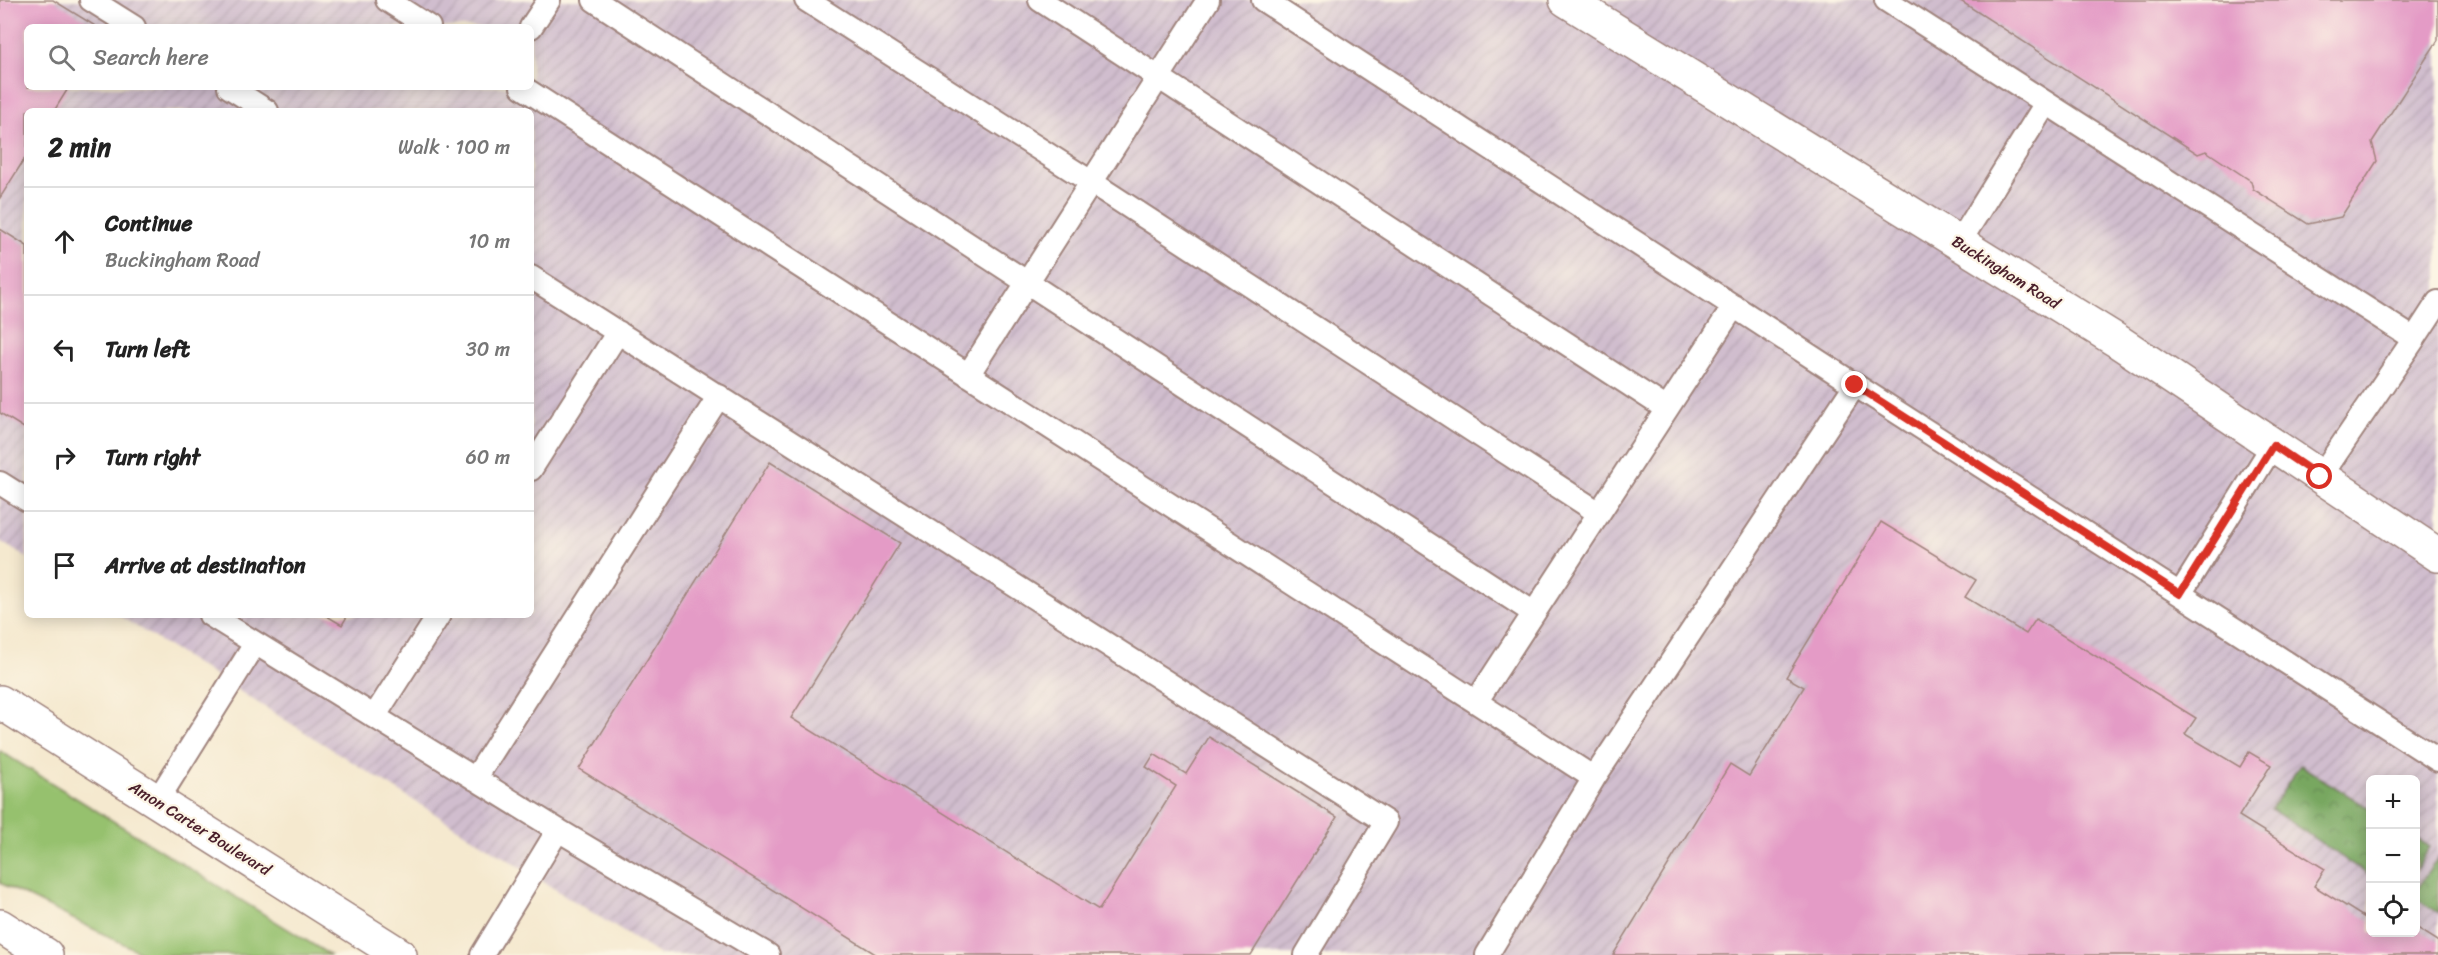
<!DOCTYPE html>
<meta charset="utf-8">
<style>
:root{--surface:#fff;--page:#f2f2f2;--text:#222;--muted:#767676;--line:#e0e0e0}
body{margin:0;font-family:Sriracha,sans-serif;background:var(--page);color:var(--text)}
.controls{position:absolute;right:18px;bottom:18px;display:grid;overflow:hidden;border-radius:9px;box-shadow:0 3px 15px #0003}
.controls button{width:54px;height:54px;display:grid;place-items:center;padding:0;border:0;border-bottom:2px solid var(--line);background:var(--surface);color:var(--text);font:30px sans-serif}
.stop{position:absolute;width:18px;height:18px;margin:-14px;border:4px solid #d93025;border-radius:50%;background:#fff}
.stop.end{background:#d93025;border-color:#fff;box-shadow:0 2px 6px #0008}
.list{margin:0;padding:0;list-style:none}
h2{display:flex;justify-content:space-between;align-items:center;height:78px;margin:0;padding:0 24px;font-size:26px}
h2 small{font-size:20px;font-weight:400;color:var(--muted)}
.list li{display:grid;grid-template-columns:39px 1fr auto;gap:18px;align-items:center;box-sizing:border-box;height:108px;padding:0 24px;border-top:2px solid var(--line)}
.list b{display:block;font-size:22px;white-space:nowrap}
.list p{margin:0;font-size:20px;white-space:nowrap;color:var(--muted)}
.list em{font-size:20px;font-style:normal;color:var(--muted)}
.icon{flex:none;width:33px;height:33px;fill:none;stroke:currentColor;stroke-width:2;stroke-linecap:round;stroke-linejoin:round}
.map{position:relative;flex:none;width:2438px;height:955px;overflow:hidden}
.search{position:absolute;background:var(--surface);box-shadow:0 3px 15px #0003;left:24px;top:24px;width:510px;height:66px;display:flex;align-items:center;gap:15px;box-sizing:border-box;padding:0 21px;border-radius:9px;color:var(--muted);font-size:22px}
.panel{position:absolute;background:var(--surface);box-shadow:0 3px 15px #0003;left:24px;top:108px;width:510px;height:510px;border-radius:9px}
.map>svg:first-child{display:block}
.industrial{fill:url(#industrial-furrows);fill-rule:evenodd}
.grass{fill:#96c16e;stroke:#70704c;stroke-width:1.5}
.forest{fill:url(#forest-crowns);stroke:#616346;stroke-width:1.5}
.building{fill:#e49bc6}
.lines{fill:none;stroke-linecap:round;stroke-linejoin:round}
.lane-casing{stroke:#a0847d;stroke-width:26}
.street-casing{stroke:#a0847d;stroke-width:36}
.secondary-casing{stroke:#a0847d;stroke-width:36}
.lane{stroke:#fff;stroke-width:22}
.street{stroke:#fff;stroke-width:33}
.secondary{stroke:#fff;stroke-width:33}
.route{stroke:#d93025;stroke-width:8}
.labels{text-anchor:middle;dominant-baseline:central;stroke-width:4.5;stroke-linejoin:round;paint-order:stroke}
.street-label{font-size:16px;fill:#4a1f2b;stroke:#fcf5e5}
</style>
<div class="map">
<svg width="2438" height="955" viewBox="0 0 2438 955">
<defs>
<pattern id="industrial-furrows" width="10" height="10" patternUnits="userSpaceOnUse" patternTransform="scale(1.5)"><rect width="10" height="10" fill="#d0bdce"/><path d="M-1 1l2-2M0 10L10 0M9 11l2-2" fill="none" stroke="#b4a2b1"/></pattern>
<pattern id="forest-crowns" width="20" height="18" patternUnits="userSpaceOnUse" patternTransform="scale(1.5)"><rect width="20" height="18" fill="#78a761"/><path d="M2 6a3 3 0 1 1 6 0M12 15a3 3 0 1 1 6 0" fill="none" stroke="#648750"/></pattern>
</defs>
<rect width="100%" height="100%" fill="#fcf5e5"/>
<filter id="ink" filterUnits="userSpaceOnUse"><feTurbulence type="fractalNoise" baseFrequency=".0167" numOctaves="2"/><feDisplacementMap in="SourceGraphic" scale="12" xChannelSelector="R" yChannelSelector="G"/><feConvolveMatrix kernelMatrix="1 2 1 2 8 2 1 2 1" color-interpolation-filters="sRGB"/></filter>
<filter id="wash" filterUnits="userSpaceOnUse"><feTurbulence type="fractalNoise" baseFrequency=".008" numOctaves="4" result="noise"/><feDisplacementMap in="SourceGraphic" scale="24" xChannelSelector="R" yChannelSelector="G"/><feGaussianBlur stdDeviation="1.35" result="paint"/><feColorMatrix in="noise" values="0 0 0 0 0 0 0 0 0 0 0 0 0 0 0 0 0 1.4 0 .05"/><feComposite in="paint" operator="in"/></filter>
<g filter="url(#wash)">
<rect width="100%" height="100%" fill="#f5e9cf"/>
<!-- industrial -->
<path class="industrial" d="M0,0H2438V955H660L118,615H531V111H27V558L0,541ZM27,27H531V87H27ZM2370,780H2416V932H2370Z"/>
<!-- grass -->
<path class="grass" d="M0,751L330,955H146L0,883Z"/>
<!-- forest -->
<path class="forest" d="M2300,765L2370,809V876L2271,809Z
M2416,838L2430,847L2416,870Z
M2438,857V913L2416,899V891Z"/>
<g id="blocks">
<!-- building -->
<path class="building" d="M0,0H53L97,27H27V87H69L54,111H27V155L0,198Z
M1959,0H2438V40L2372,142L2377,161L2341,217L2308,224L2253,189L2251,181L2206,151L2198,154Z
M0,229L27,246V430L0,413Z
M770,462L900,543L791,718L1099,910L1176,786L1146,767L1154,754L1186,774L1209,737L1337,817L1251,955H877L579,769Z
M1881,522L1976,580L1965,597L2026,634L2036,619L2196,718L2185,734L2240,767L2249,752L2271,765L2239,816L2325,869L2314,886L2370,921V932H2416V927L2438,941V955H1613L1730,764L1749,776L1804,687L1786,677Z
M325,615H348L342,625Z"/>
</g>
</g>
<g filter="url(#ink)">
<use href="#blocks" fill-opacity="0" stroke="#a0847d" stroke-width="1.5"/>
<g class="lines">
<!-- lane casing -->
<g class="lane-casing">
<path id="lane" d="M91,0L134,27
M387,0L429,27
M594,0L1534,613
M806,0L1091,182L1599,513
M1040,0L1667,409
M1263,0L1855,385
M1886,0L2414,339L2320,477
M531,27L549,0
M229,87L267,111
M522,87L1594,778L1855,385L2438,760
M1959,243L2046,103
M531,277L1386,822L1306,955
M2414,339L2438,302
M968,375L1208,0
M531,469L618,332
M0,483L27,500
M2180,594L2273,445
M210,615L558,830L768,955
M1476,702L1734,306
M374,717L439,615
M475,779L719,396
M157,801L255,644
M482,955L558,830
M1487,955L1594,778"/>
</g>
<!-- street casing -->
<g class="street-casing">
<path id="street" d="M1566,0L2119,342L2438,555"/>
</g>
<!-- secondary casing -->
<g class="secondary-casing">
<path id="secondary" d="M0,702L400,955
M0,926L46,955"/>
</g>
<!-- lane -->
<use href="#lane" class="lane"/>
<!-- street -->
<use href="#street" class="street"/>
<!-- secondary -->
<use href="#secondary" class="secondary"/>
</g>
</g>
<g class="lines" filter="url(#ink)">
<!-- route -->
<path class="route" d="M1855,385L2180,594L2273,445L2320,477"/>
</g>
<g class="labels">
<!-- street labels -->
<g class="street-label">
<text transform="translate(2006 272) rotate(32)">Buckingham Road</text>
<text transform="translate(200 828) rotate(32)">Amon Carter Boulevard</text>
</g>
</g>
</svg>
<div class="controls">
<button>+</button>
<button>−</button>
<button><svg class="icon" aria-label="locate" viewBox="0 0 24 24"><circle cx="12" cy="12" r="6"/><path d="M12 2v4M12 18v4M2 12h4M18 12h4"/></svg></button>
</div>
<div class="stop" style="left:2320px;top:477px"></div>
<div class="stop end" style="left:1855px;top:385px"></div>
<div class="search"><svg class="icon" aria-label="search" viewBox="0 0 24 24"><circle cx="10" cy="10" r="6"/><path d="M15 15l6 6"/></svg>Search here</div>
<section class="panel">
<h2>2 min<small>Walk · 100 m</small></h2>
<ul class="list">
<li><svg class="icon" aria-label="ahead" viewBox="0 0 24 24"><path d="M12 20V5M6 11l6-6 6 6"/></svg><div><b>Continue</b><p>Buckingham Road</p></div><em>10 m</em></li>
<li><svg class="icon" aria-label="left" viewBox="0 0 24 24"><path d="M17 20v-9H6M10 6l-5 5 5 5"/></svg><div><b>Turn left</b></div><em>30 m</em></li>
<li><svg class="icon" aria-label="right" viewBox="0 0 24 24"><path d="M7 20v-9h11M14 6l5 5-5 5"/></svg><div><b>Turn right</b></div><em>60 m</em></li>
<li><svg class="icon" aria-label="arrive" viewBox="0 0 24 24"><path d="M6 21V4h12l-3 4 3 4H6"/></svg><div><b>Arrive at destination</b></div></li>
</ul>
</section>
</div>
